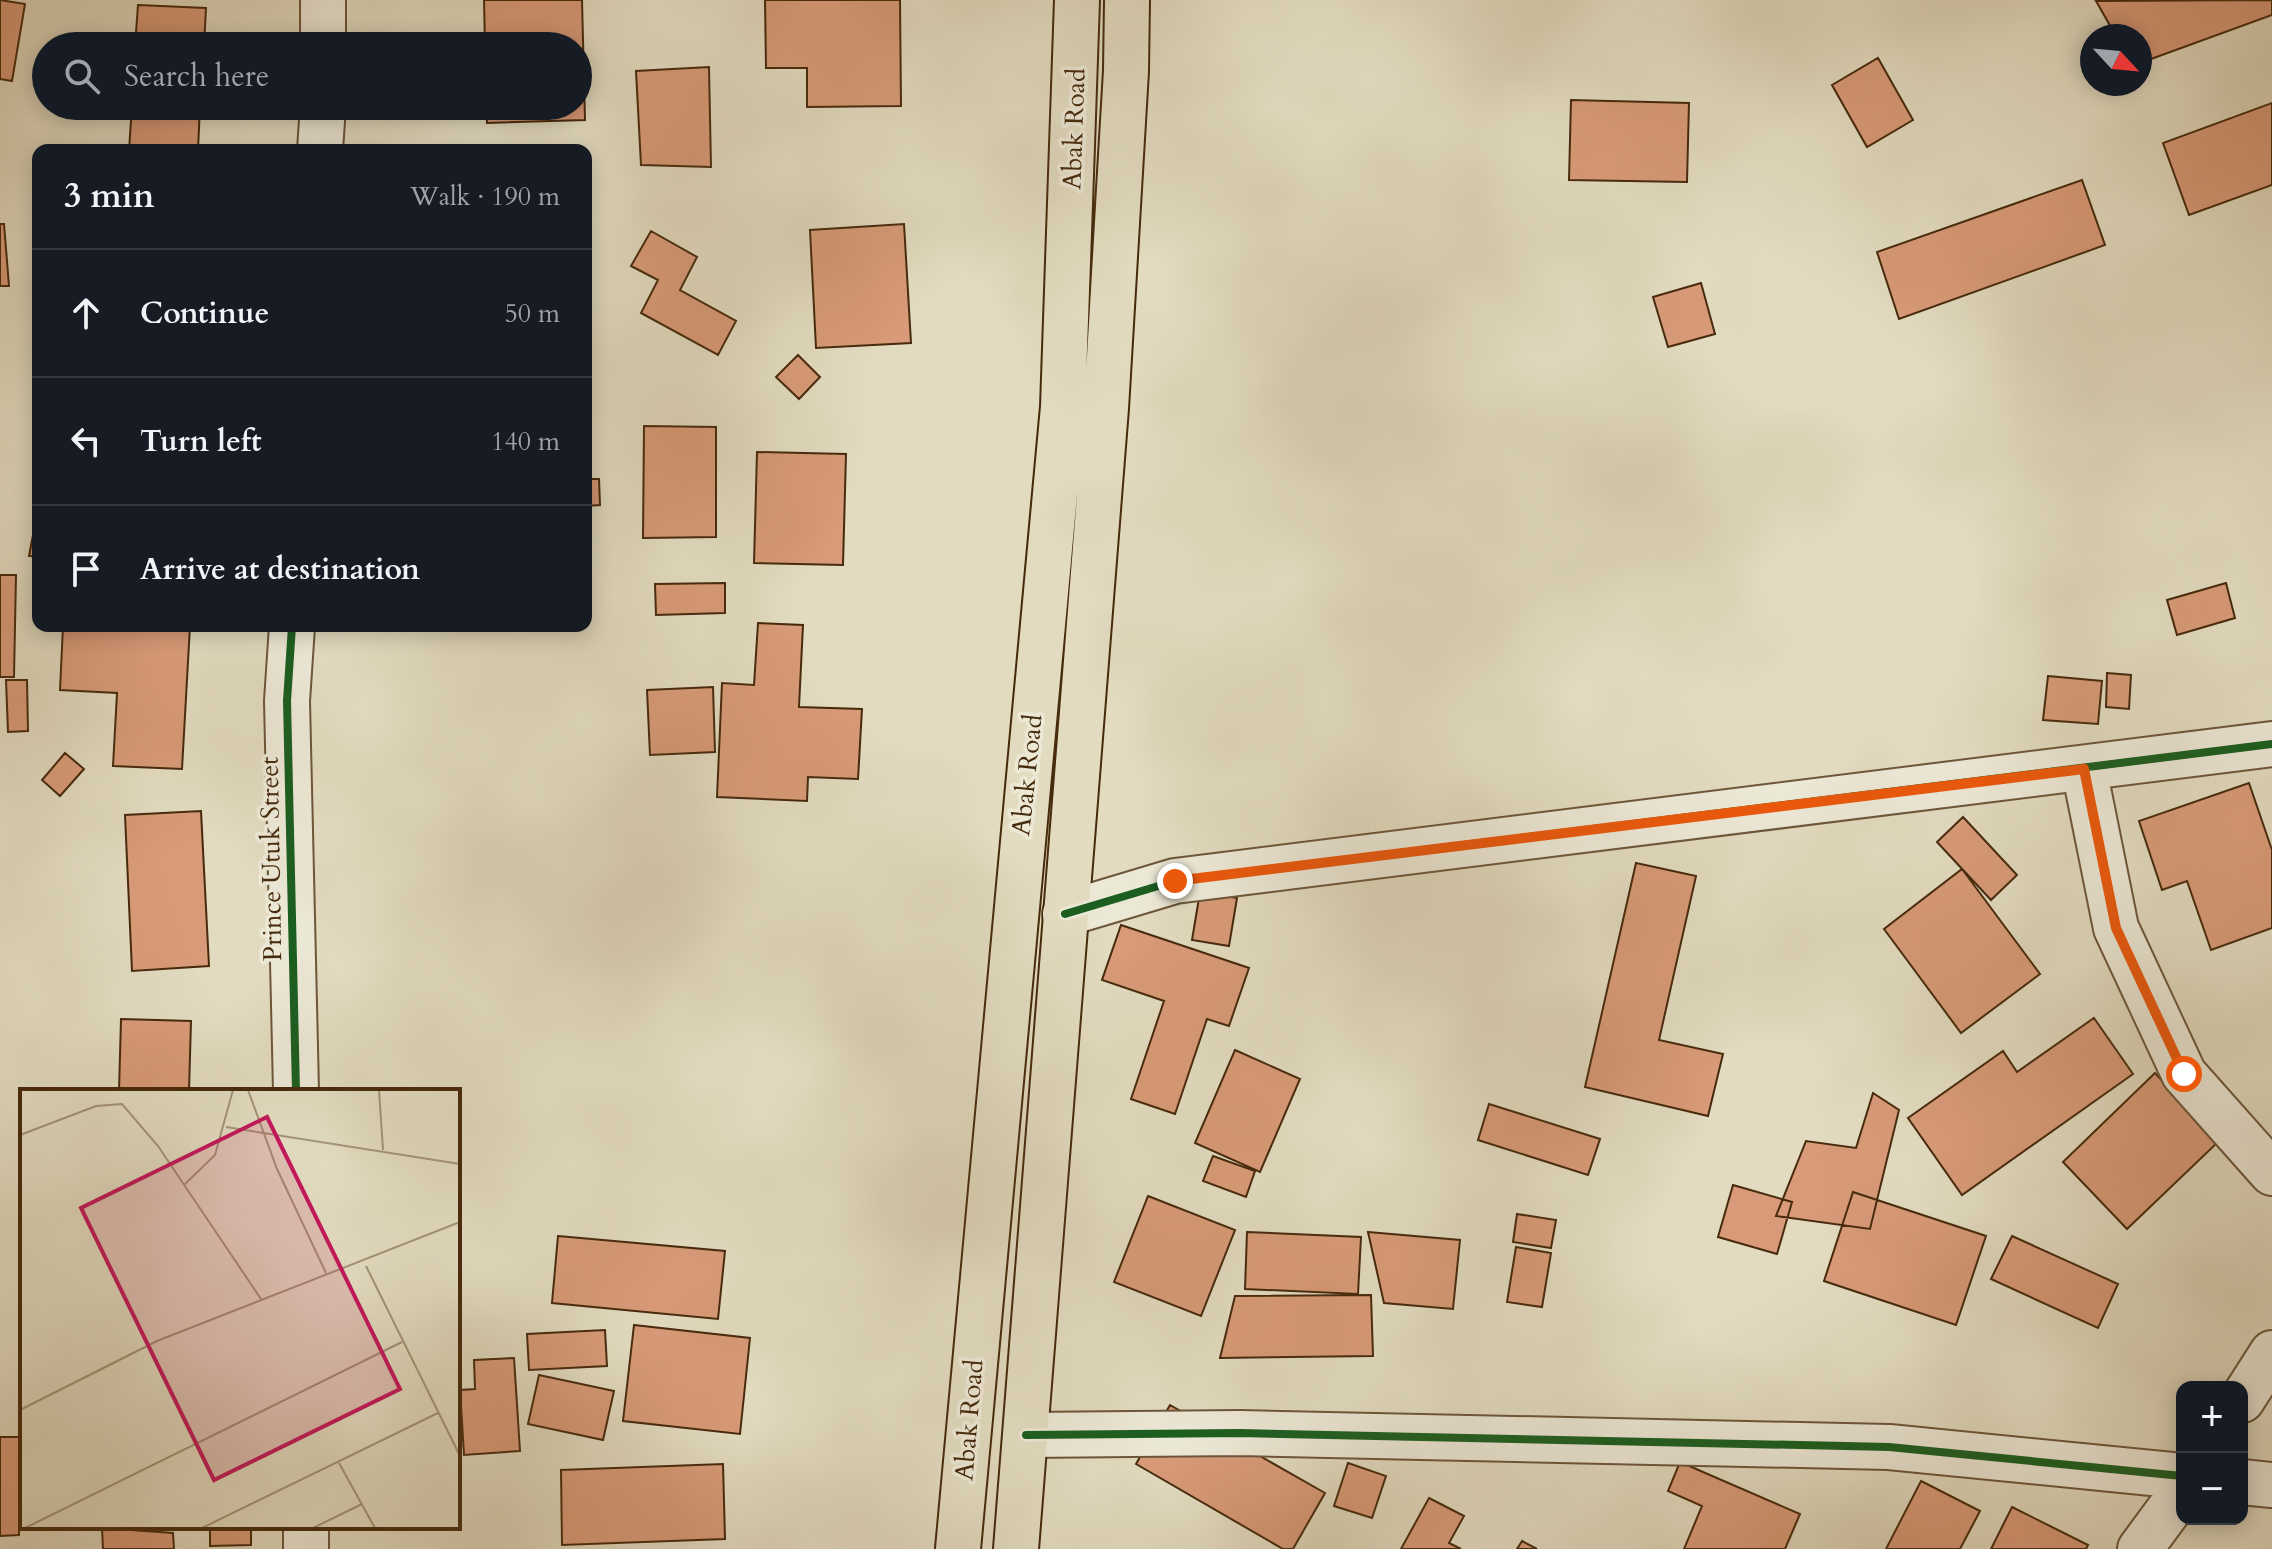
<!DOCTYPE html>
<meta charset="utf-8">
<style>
:root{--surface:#171b24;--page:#242831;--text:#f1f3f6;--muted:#9ea1a6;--line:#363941}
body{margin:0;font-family:Cardo,serif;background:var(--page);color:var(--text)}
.controls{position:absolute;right:24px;bottom:24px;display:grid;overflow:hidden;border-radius:16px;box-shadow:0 4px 20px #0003}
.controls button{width:72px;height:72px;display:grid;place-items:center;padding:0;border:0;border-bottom:2px solid var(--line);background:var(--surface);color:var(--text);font:40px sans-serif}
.compass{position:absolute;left:2080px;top:24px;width:72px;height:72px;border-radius:50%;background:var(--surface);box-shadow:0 4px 20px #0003;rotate:116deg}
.stop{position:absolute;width:24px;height:24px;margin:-18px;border:6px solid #ea580c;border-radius:50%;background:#fff}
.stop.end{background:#ea580c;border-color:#fff;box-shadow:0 2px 8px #0008}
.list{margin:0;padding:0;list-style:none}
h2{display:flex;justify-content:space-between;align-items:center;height:104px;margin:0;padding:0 32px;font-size:34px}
h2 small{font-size:26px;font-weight:400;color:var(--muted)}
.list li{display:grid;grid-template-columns:52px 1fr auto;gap:24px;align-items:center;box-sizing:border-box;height:128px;padding:0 32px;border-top:2px solid var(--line)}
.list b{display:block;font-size:30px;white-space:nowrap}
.list em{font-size:26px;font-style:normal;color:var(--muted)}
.icon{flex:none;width:44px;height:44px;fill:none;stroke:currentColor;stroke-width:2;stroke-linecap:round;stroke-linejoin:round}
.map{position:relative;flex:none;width:2272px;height:1549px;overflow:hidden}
.search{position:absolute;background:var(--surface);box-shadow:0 4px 20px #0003;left:32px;top:32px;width:560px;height:88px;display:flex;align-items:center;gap:20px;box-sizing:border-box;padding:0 28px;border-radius:44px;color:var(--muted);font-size:30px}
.panel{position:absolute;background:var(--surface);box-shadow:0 4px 20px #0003;left:32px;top:144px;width:560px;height:488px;border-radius:16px}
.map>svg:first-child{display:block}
.building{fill:#d89a78;stroke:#462a0c;stroke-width:2}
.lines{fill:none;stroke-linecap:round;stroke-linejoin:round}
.street-casing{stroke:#6d5639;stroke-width:48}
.highway-casing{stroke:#462a0c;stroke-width:48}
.street{stroke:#ece8d6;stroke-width:44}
.highway{stroke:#e2dbc0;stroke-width:44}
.cycleway-casing{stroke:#ece8d6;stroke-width:13}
.cycleway{stroke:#1b5e20;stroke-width:8}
.route{stroke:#ea580c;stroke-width:10}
.labels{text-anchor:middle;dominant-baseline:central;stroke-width:7;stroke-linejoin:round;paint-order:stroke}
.street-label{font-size:26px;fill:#462a0c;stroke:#ece8d6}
.inset-road{fill:none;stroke:#a49478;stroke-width:2}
.view{fill:#c2185b;fill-opacity:0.15;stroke:#c2185b;stroke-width:4}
.inset-edge{fill:none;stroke:#462a0c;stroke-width:4}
</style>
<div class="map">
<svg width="2272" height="1549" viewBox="0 0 2272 1549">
<rect width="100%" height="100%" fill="#e2dbc0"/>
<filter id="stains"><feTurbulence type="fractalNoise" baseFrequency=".0025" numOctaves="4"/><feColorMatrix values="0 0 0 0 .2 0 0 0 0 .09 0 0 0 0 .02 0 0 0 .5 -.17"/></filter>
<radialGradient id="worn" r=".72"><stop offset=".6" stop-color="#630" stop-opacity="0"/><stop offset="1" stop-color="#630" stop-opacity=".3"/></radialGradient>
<!-- building -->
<path class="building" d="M0,0L25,4L12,81L0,79Z
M484,0H582L585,120L487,123L486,106H578V46H485Z
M765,0H900L901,106L807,107V68H766Z
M2272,0V15L2140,63V36H2116L2096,1Z
M138,5L206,8L204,46H135Z
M1878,58L1913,120L1867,147L1832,85Z
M709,67L711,167L641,165L636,71Z
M1571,100L1689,103L1687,182L1569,180Z
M2272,103V185L2189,215L2163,143Z
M132,106H200L198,150H129Z
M2082,180L2105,245L1899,319L1877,252Z
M0,224H4L9,286H0Z
M904,224L911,343L816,348L810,230Z
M586,227H591L586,348Z
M651,231L697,257L680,290L736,321L718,355L641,313L658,280L631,266Z
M1701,283L1715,334L1668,347L1653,297Z
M798,355L820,377L799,399L776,377Z
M644,426L716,427V537L643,538Z
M757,452L846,454L843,565L754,563Z
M586,479H599L600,505L586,506Z
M38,509V557L29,556Z
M0,575H16L14,677H0Z
M725,583V613L656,615L655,584Z
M2226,583L2235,618L2177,635L2167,600Z
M758,623L803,625L799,707L862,709L858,779L808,777L807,801L717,797L722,683L754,685Z
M63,626H190L182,769L113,766L117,693L60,690Z
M2107,673L2131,675L2129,709L2106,707Z
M2048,676L2102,681L2098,724L2043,720Z
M6,680H27L28,731L8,732Z
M713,687L715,752L650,755L647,690Z
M65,753L84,769L60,796L42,780Z
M2249,783L2272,850V928L2211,950L2187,881L2162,890L2139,821Z
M201,811L209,966L132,971L125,815Z
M1963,817L2017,875L1991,900L1937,842Z
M1636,863L1696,876L1659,1040L1723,1054L1708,1116L1585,1087Z
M1962,869L2040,974L1961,1033L1884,929Z
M1200,892L1237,898L1229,946L1192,940Z
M1121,925L1249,968L1229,1026L1207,1019L1175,1114L1131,1099L1164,1001L1102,980Z
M2094,1018L2133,1074L1962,1195L1908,1118L2003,1051L2017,1072Z
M121,1019L191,1021L189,1091H119Z
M1235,1050L1300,1079L1260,1172L1195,1143Z
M2155,1073L2219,1141L2127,1229L2063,1162Z
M1873,1093L1899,1110L1870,1229L1776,1216L1806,1141L1856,1148Z
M1489,1104L1600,1139L1588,1175L1478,1140Z
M1213,1156L1255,1171L1246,1197L1203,1181Z
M1733,1185L1792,1202L1777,1254L1718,1237Z
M1853,1192L1986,1236L1956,1325L1824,1281Z
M1148,1196L1235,1230L1201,1316L1114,1282Z
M1517,1214L1556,1220L1551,1248L1513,1242Z
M1247,1232L1361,1237L1358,1294L1245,1289Z
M1368,1232L1460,1240L1453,1309L1384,1303Z
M558,1236L725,1251L718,1319L552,1303Z
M2012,1236L2118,1284L2098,1328L1991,1279Z
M1516,1247L1551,1253L1542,1307L1507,1302Z
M1371,1295L1373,1356L1220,1358L1235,1296Z
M634,1325L750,1338L740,1434L623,1421Z
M605,1330L607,1366L529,1370L527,1334Z
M514,1358L520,1451L464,1455L460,1390L475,1389L474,1360Z
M539,1375L614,1391L603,1440L528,1424Z
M1170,1405L1325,1493L1293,1549H1283L1136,1464Z
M0,1437H21L19,1535L0,1536Z
M1680,1462L1800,1514L1785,1549H1684L1702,1506L1668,1491Z
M1348,1463L1386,1476L1372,1518L1334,1506Z
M723,1464L725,1539L562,1545L561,1470Z
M1921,1481L1980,1511L1960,1549H1886Z
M1429,1498L1464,1516L1449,1543L1461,1549H1401Z
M2012,1507L2088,1545L2086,1549H1991Z
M210,1527H251V1545L210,1546Z
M102,1528L173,1533L174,1549H103Z
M1522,1541L1537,1549H1517Z"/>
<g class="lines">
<!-- street casing -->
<g class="street-casing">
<path id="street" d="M323,0V46
M320,150L323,106
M292,626L287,701L296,1091
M2084,769L2116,928L2184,1074L2272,1173
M1065,914L1175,881L2272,744
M2242,1400L2272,1353
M1026,1435L1240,1433L1889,1447L2182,1476
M2242,1482L2272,1485
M306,1527V1549
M2140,1549L2182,1492"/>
</g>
<!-- highway casing -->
<g class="highway-casing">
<path id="highway" d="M958,1549L1063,407L1077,0
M1016,1549L1106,408L1126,71L1127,0"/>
</g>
<!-- street -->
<use href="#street" class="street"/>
<!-- highway -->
<use href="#highway" class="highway"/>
<!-- cycleway casing -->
<g class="cycleway-casing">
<path id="cycleway" d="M292,626L287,701L296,1091
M1065,914L1175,881L2272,744
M1026,1435L1240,1433L1889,1447L2182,1476"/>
</g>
<!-- cycleway -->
<use href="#cycleway" class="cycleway"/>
</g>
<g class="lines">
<!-- route -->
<path class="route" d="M1175,881L2084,769L2116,928L2184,1074"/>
</g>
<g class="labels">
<!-- street labels -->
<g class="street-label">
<text transform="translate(1074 129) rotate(-88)">Abak Road</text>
<text transform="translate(1027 775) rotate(-84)">Abak Road</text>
<text transform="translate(271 859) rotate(-91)">Prince Utuk Street</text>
<text transform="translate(969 1420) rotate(-85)">Abak Road</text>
</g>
</g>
<!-- overview -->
<g transform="translate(20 1089)">
<rect width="440" height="440" fill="#e2dbc0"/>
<path class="inset-road" d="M228,1L257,80L306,184M359,1L363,61M206,38L440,75M0,46L76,17L102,15L138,57L241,210M164,96L195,66L213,1M346,177L440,367M0,321L137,252L440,133M319,374L355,439M5,439L382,253M182,439L418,324M293,439L342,415"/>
<path class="view" d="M247,28L380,300L194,391L61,119Z"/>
<rect width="440" height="440" class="inset-edge"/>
</g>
<rect width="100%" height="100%" filter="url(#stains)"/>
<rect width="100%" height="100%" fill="url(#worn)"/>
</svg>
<div class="controls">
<button>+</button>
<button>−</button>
</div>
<svg class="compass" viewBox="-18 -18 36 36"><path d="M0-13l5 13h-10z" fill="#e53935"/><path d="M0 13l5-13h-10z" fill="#9ea1a6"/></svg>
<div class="stop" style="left:2184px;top:1074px"></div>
<div class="stop end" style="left:1175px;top:881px"></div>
<div class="search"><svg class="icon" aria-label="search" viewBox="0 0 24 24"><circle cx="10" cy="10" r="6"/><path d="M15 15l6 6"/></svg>Search here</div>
<section class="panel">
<h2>3 min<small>Walk · 190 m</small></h2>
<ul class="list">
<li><svg class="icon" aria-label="ahead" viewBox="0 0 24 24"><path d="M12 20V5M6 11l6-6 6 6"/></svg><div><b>Continue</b></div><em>50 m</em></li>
<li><svg class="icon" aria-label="left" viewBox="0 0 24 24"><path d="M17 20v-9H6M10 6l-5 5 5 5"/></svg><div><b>Turn left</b></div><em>140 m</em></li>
<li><svg class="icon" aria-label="arrive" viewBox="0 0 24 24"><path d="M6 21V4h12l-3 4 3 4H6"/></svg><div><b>Arrive at destination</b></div></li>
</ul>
</section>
</div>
